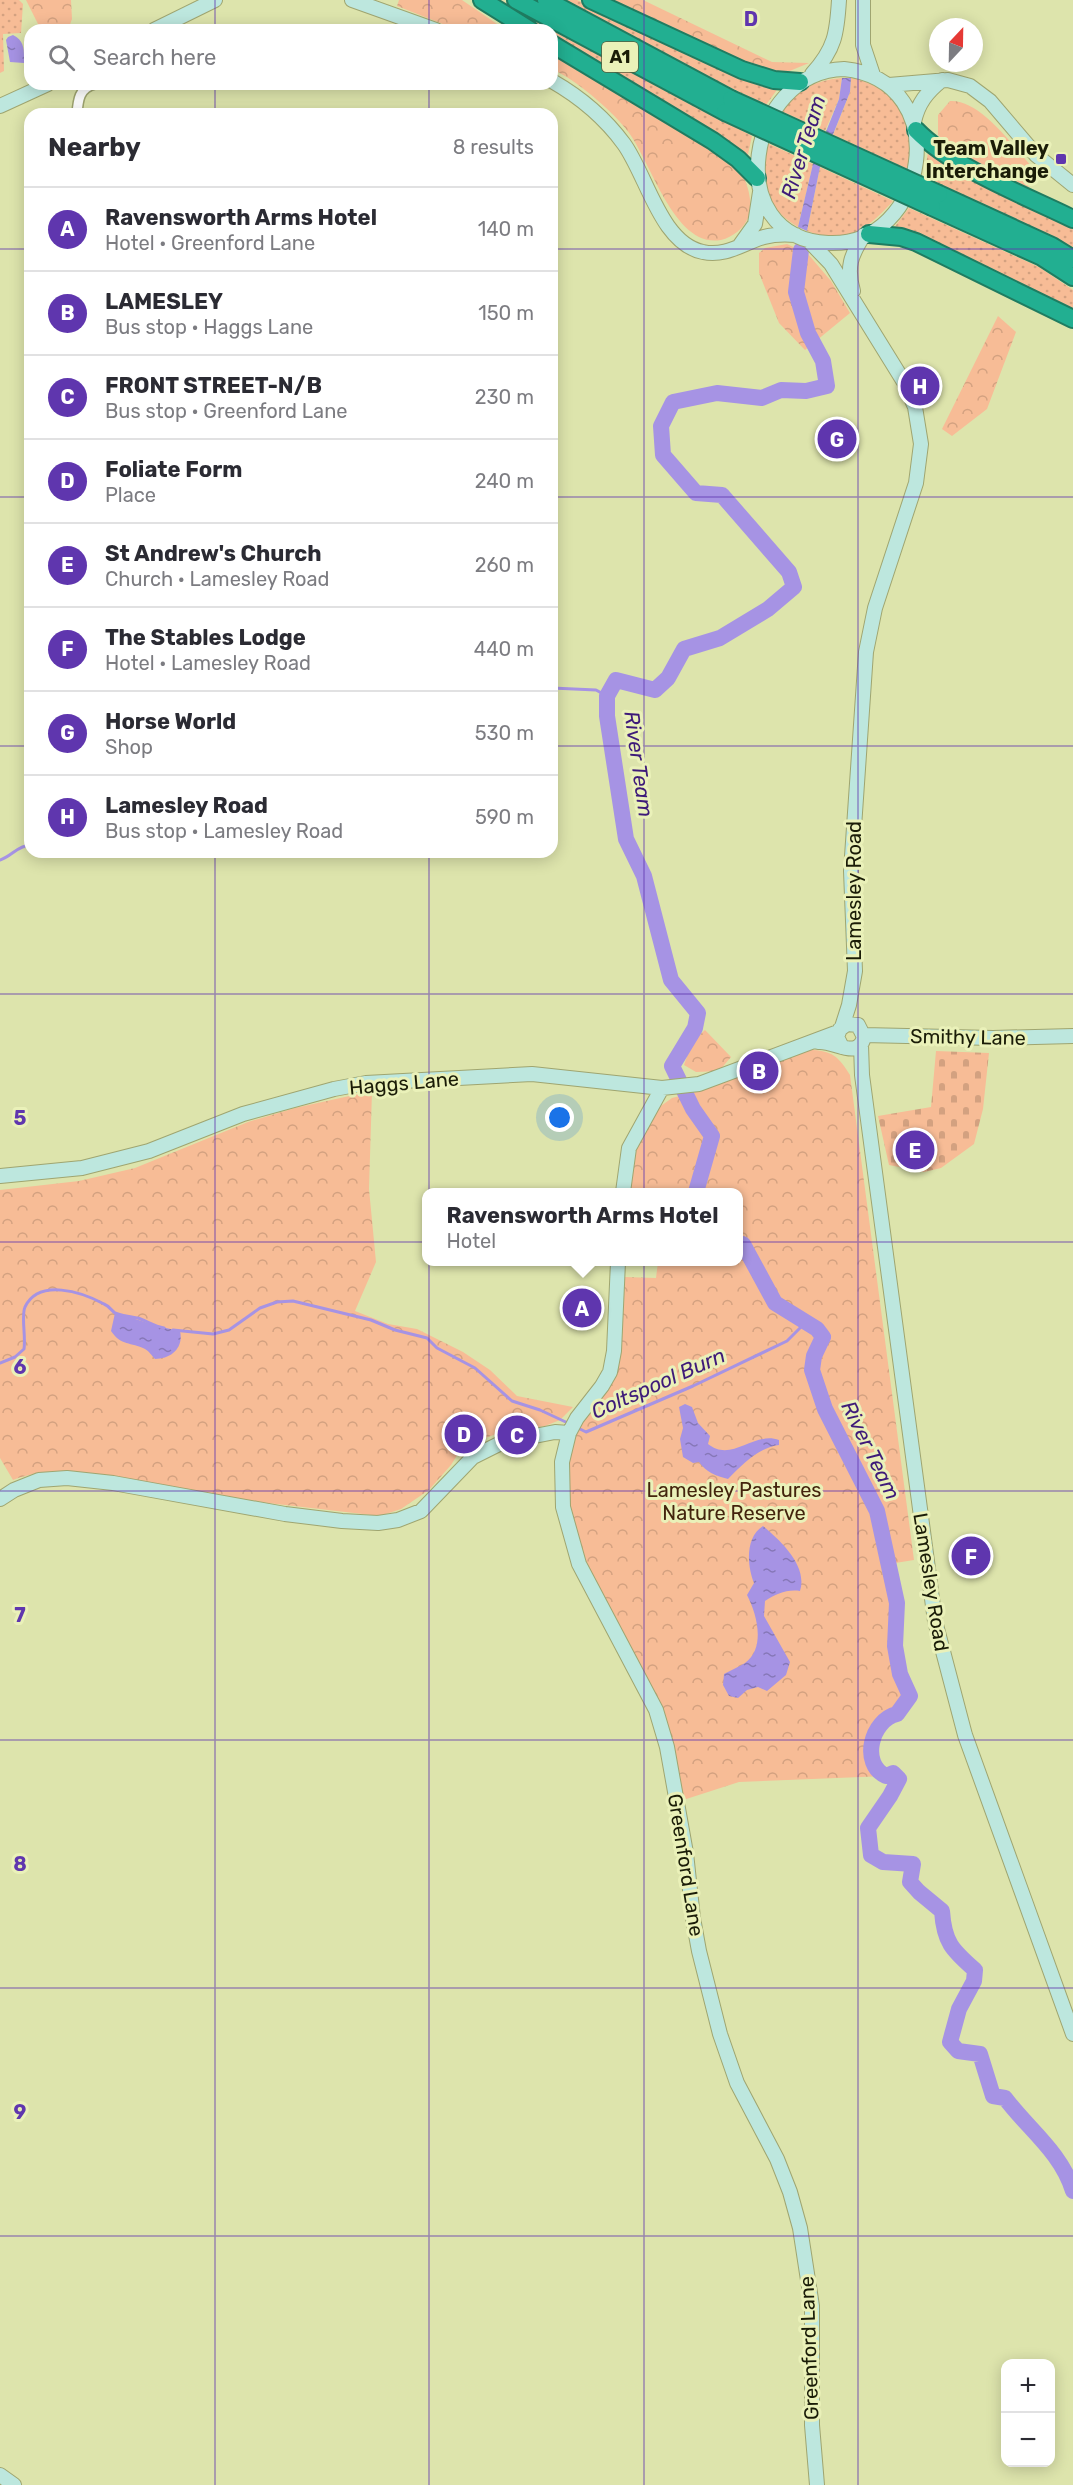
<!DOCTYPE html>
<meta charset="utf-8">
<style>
:root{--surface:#fff;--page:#f2f2f3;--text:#2b2b33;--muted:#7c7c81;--line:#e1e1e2;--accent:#5f36ae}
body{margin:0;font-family:Rubik,sans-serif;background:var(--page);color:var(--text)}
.controls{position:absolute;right:18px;bottom:18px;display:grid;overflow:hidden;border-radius:12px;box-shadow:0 3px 15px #0003}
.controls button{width:54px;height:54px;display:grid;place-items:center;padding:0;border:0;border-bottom:2px solid var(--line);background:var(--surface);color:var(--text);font:30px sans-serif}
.compass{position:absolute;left:929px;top:18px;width:54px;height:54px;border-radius:50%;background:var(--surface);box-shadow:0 3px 15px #0003;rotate:22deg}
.you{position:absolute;left:560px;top:1118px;width:21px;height:21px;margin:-15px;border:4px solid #fff;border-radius:50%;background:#1a73e8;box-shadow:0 0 0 9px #1a73e833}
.badge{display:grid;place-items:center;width:39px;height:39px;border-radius:50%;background:var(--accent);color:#fff;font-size:20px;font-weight:700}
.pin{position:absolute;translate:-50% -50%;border:3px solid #fff;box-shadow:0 2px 6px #0006}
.popup{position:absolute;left:422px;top:1188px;width:321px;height:78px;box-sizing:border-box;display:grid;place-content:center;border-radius:12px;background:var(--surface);filter:drop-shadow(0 2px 4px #0005);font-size:20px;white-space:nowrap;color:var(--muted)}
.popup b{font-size:22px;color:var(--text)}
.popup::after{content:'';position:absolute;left:50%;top:100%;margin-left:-12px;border:12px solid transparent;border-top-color:var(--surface)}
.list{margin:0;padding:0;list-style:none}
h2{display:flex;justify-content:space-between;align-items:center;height:78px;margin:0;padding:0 24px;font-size:26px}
h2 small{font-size:20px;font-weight:400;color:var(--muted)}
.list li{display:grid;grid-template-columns:39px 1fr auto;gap:18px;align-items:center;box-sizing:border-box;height:84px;padding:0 24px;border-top:2px solid var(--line)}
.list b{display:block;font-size:22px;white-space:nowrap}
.list p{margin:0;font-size:20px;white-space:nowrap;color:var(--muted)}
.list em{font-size:20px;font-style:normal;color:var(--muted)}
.icon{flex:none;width:33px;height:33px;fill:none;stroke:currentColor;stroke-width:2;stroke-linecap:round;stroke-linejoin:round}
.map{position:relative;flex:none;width:1073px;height:2485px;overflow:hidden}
.search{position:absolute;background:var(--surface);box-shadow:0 3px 15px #0003;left:24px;top:24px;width:534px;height:66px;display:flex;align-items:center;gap:15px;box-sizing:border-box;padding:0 21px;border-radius:18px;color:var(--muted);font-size:22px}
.panel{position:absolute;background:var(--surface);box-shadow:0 3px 15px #0003;left:24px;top:108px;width:534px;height:750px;border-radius:18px}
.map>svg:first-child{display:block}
.grass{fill:url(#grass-dots)}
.forest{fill:url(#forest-crowns)}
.cemetery{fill:url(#cemetery-stones)}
.water{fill:url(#water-ripples)}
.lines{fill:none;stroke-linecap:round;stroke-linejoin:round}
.stream{stroke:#a693e4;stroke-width:3}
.river{stroke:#a693e4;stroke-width:16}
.street-casing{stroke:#9fa570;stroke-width:12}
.secondary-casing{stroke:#9fa570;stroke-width:16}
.highway-casing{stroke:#1f7c61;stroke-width:20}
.street{stroke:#fff;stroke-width:9}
.secondary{stroke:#bde7de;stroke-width:14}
.highway{stroke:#22af91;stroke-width:16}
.highway-bridge-casing{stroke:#1f7c61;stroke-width:20;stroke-linecap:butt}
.highway-bridge{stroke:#22af91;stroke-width:16}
.grid{fill:none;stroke:#5f36ae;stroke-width:1.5;stroke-opacity:0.55}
.poi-dot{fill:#5f36ae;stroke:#eaf1b9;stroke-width:2}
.labels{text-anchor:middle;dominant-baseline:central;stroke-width:6;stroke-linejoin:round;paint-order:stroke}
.shield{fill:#eaf1b9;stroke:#585c3c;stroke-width:1.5}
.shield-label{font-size:18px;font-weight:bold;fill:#1a1c07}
.poi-label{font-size:20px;font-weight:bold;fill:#1a1c07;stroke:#eaf1b9;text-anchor:end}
.street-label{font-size:20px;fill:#1a1c07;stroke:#eaf1b9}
.park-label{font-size:20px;fill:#43240d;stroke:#eaf1b9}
.water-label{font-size:21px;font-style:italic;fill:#3e1b79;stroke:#eaf1b9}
.grid-label{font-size:20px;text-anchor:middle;font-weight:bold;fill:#5f36ae;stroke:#eaf1b9;stroke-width:6;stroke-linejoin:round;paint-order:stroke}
</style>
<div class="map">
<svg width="1073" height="2485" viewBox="0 0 1073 2485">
<defs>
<pattern id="grass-dots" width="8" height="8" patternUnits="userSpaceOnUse" patternTransform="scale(1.5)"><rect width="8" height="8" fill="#f7bc96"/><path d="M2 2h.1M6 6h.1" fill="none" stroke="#d3a180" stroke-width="1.8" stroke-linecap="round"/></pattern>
<pattern id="forest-crowns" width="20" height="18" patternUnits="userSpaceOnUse" patternTransform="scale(1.5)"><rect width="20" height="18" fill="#f7bc96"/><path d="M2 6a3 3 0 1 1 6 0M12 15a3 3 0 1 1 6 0" fill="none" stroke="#d3a180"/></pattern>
<pattern id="cemetery-stones" width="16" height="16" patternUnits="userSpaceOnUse" patternTransform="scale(1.5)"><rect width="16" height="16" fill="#f7bc96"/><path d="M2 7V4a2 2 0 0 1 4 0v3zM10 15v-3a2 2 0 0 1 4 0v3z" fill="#d3a180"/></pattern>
<pattern id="water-ripples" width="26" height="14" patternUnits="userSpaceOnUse" patternTransform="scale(1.5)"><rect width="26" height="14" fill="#a693e4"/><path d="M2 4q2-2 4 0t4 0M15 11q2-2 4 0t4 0" fill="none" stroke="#8677b7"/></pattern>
</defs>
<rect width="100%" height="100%" fill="#dde4ac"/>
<!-- grass -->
<path class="grass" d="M0,0H19L23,4L21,33L3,34L4,71L0,73Z
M496,0H501L752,136L747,159L706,129L552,34V30H545Z
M563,0H577L748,79L779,87L766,105L657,52Z
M842,78L839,99L825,131L783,112C797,89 816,80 842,78Z
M851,78C898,87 917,125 907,169L833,135L850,92Z
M765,142L813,164L798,227C762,206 763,179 765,142Z
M928,152L1073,229V249L924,178Z
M820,167L893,201C869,228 845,247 807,231Z
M909,208L1039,267L1073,290V310L893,229Z"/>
<!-- forest -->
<path class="forest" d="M26,0H71L72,19L68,30H37L39,26Z
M399,0H462L500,26L505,22L518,30H458L397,6Z
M606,0H643L772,62L809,63L780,75L757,71Z
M552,51C593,76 635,101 676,126C694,137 715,146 731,160C745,172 755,200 748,218C743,229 733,237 721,240C673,249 650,157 626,129C609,108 576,80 552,69Z
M950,101C981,99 1014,148 1034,169L1028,188L953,150L938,135V115Z
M787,244L808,254L831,281L850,313L805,350L779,323L759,273V253L765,248Z
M998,316L1016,332L987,409L952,436L942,429Z
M705,1030L731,1057L719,1071L696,1072L684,1065L692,1042Z
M809,1050C832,1050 839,1057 850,1075L914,1560L889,1564L897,1603L895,1646L900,1674L910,1696L897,1714L887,1717L874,1731L872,1746L874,1765L878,1773L886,1776L739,1782L677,1802L667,1747L579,1564L563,1507L569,1433C580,1427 584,1421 592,1411C631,1365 620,1332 624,1277L656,1278L658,1262H738V1192H629L634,1147L658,1108L672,1098L695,1092Z
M372,1091L369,1189L376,1262L355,1311L388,1324L417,1329L463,1352L490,1370L517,1396L573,1407L560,1420L545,1426L502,1432L463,1446L451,1465L429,1490L401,1509L380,1516L268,1503L68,1471C48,1471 31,1473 13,1480L0,1458V1190L79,1181L135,1168L248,1122L295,1108Z"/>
<!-- cemetery -->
<path class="cemetery" d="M936,1051L989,1053L983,1109L974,1144L941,1168L924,1172L889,1165L878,1116L931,1107Z"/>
<!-- water -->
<path class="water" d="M13,35C25,41 24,50 24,63L10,62L6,40L8,37Z
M842,78H851L850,92L820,167L807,231L798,227L813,164L839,99Z
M115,1313C137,1319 157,1327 180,1331C184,1348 171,1359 155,1359C152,1356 149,1351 145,1349C131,1342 121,1346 111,1331Z
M685,1404L692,1407L698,1423L710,1436L708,1444C732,1463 753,1431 779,1440V1445C758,1448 743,1464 728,1479C716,1476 706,1472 699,1462L693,1463L683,1457L680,1439L683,1428L679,1407Z
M763,1526C781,1541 808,1566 800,1591C787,1589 776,1594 765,1601L764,1616L790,1662L786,1675L767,1691L758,1687L747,1690L738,1698L729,1696L723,1685L724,1674C731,1670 739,1667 745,1663C766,1648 757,1614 747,1595L754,1583C747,1566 745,1537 763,1526Z"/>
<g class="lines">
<!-- stream -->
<path class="stream" d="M552,688L596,690L607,696
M0,860C12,856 17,846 30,845
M173,1330L213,1334L229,1330L260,1308L277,1302L293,1301L371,1320L395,1330L427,1338L437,1348L475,1368L512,1401L540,1410L570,1424
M0,1363L15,1357L24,1349C26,1336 21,1316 25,1307C39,1278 82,1292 104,1304C109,1306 111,1310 115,1313C122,1316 131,1317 138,1318C147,1321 154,1326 164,1328
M576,1427L586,1432L693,1386L787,1341L806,1322"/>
<!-- river -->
<path class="river" d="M696,1192L712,1136L693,1109L672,1066L695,1028L698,1013L671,980L644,876L626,839L607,716V696L616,680L655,690L668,678L684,649L720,638L768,609L794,587L789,572L722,495L696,493L663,455L661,426L673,402L717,393L762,398L781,390L806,391L827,386L823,361L808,333L796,292L801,250
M738,1243L743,1244L775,1303L817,1329L823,1337L814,1356L812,1370L825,1409L877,1511L897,1603L895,1646L900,1674L910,1696L897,1714C871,1720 860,1764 886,1776L893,1773L899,1779L890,1796L868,1828L871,1855L883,1862L913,1864L910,1882L919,1892L942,1911C944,1942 952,1950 975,1970L974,1981L959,2009L950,2042L958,2051L980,2054L993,2096L1005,2098C1028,2129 1061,2152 1073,2191"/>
<!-- street casing -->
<g class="street-casing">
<path id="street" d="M77,114C78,100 79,88 95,84"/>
</g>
<!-- secondary casing -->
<g class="secondary-casing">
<path id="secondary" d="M352,0L436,30
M863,0V45L873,75
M154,30L215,0
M844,69C957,81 928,248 828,243C719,238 747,71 844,69Z
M812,74C835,49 837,33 839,0
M552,81C580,97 605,118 624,144C647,176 661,244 703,252C726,257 743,243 764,237C775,234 785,234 796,235
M889,85L948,80L970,86L990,101L1036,155L1073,185
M0,106L48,84
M914,122C918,103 927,92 942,80
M808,240L831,264L904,382L915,407L921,444L916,483L875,608L866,652L851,871L855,971L849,1005L842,1027
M740,245L755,224L760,192
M853,291C846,267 851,255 864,235
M864,1035L993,1038L1073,1036
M818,1042C834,1040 858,1061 864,1037L858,1025L847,1024L840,1029L837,1037L842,1047
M861,1045L862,1075L935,1621L965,1735L1073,2034
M0,1176L82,1168L149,1151L243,1114L334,1089L366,1083L532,1074L662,1088L699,1084L838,1032
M623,1192L629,1148L662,1088
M618,1262L614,1351L610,1372L602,1386L577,1418L569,1433L562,1462L563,1507L579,1564L656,1710L667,1747L686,1853L693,1918L699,1951L720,2034L737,2083L777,2159L790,2192L800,2228L812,2306V2425L817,2485
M0,1499L14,1490L39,1480L67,1478L113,1483L285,1514L342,1521L378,1523L398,1520L421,1511L473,1457L503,1442L555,1432L569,1433
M0,2475L14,2485"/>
</g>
<!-- highway casing -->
<g class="highway-casing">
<path id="highway" d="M482,0L530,30
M516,0L725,112
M546,0L731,99
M591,0L742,70L774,80L800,82
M552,44L713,141L738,159L757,178
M916,130C953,168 1024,195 1073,219
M939,194L1052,246L1073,259
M932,207L1042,257L1073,277
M869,234L901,237L916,242L1073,319"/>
</g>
<!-- street -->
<use href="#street" class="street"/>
<!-- secondary -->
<use href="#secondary" class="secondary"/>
<!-- highway -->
<use href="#highway" class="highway"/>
<!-- highway-bridge casing -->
<g class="highway-bridge-casing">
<path id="highway-bridge" d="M731,99L939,194
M725,112L932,207"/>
</g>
<!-- highway-bridge -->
<use href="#highway-bridge" class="highway-bridge"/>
</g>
<!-- grid -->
<path class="grid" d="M215,0V30M429,0V30M644,0V2485M858,0V2485M215,84V114M429,84V114M0,249H30M552,249H1073M0,497H30M552,497H1073M0,746H30M552,746H1073M215,852V2485M429,852V2485M0,994H1073M0,1242H1073M0,1491H1073M0,1740H1073M0,1988H1073M0,2236H1073"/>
<!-- markers -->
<rect class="poi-dot" x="1055" y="153" width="12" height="12" rx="3"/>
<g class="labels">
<!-- shield labels -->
<rect class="shield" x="602" y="42" width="36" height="30" rx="4.5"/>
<g class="shield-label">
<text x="620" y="57">A1</text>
</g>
<!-- poi labels -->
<g class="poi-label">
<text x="1049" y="148">Team Valley<tspan x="1049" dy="23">Interchange</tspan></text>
</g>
<!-- street labels -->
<g class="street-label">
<text transform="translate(854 891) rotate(-90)">Lamesley Road</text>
<text transform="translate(968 1037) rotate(1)">Smithy Lane</text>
<text transform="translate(404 1083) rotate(-5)">Haggs Lane</text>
<text transform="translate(931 1582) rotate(81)">Lamesley Road</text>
<text transform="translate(686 1865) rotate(81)">Greenford Lane</text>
<text transform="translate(809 2348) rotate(-92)">Greenford Lane</text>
</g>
<!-- park labels -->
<g class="park-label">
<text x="734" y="1490">Lamesley Pastures<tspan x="734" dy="23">Nature Reserve</tspan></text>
</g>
<!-- water labels -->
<g class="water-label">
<text transform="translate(803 147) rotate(-73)">River Team</text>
<text transform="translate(639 764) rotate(82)">River Team</text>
<text transform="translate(658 1383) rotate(-24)">Coltspool Burn</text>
<text transform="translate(871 1450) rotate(64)">River Team</text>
</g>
</g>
<g class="grid-label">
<text x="751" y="26">D</text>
<text x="20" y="1125">5</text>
<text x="20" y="1374">6</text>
<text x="20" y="1622">7</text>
<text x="20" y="1871">8</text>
<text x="20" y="2119">9</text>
</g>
</svg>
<div class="controls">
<button>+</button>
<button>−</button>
</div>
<svg class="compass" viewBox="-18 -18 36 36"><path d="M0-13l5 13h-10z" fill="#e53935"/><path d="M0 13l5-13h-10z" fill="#7c7c81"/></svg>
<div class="you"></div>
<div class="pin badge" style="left:582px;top:1308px">A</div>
<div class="popup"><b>Ravensworth Arms Hotel</b>Hotel</div>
<div class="pin badge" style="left:759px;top:1071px">B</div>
<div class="pin badge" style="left:517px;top:1435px">C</div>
<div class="pin badge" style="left:464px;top:1434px">D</div>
<div class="pin badge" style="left:915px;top:1150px">E</div>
<div class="pin badge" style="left:971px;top:1556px">F</div>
<div class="pin badge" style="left:837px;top:439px">G</div>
<div class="pin badge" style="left:920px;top:386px">H</div>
<div class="search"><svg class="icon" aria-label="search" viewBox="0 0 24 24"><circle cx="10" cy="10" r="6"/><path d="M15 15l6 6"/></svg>Search here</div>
<section class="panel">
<h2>Nearby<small>8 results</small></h2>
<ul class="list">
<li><span class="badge">A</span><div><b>Ravensworth Arms Hotel</b><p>Hotel · Greenford Lane</p></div><em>140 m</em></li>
<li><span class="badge">B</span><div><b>LAMESLEY</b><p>Bus stop · Haggs Lane</p></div><em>150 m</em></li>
<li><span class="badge">C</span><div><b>FRONT STREET-N/B</b><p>Bus stop · Greenford Lane</p></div><em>230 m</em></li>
<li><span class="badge">D</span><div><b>Foliate Form</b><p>Place</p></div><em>240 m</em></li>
<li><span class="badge">E</span><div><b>St Andrew's Church</b><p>Church · Lamesley Road</p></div><em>260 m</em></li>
<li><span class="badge">F</span><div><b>The Stables Lodge</b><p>Hotel · Lamesley Road</p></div><em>440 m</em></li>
<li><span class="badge">G</span><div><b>Horse World</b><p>Shop</p></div><em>530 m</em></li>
<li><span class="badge">H</span><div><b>Lamesley Road</b><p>Bus stop · Lamesley Road</p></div><em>590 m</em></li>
</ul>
</section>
</div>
